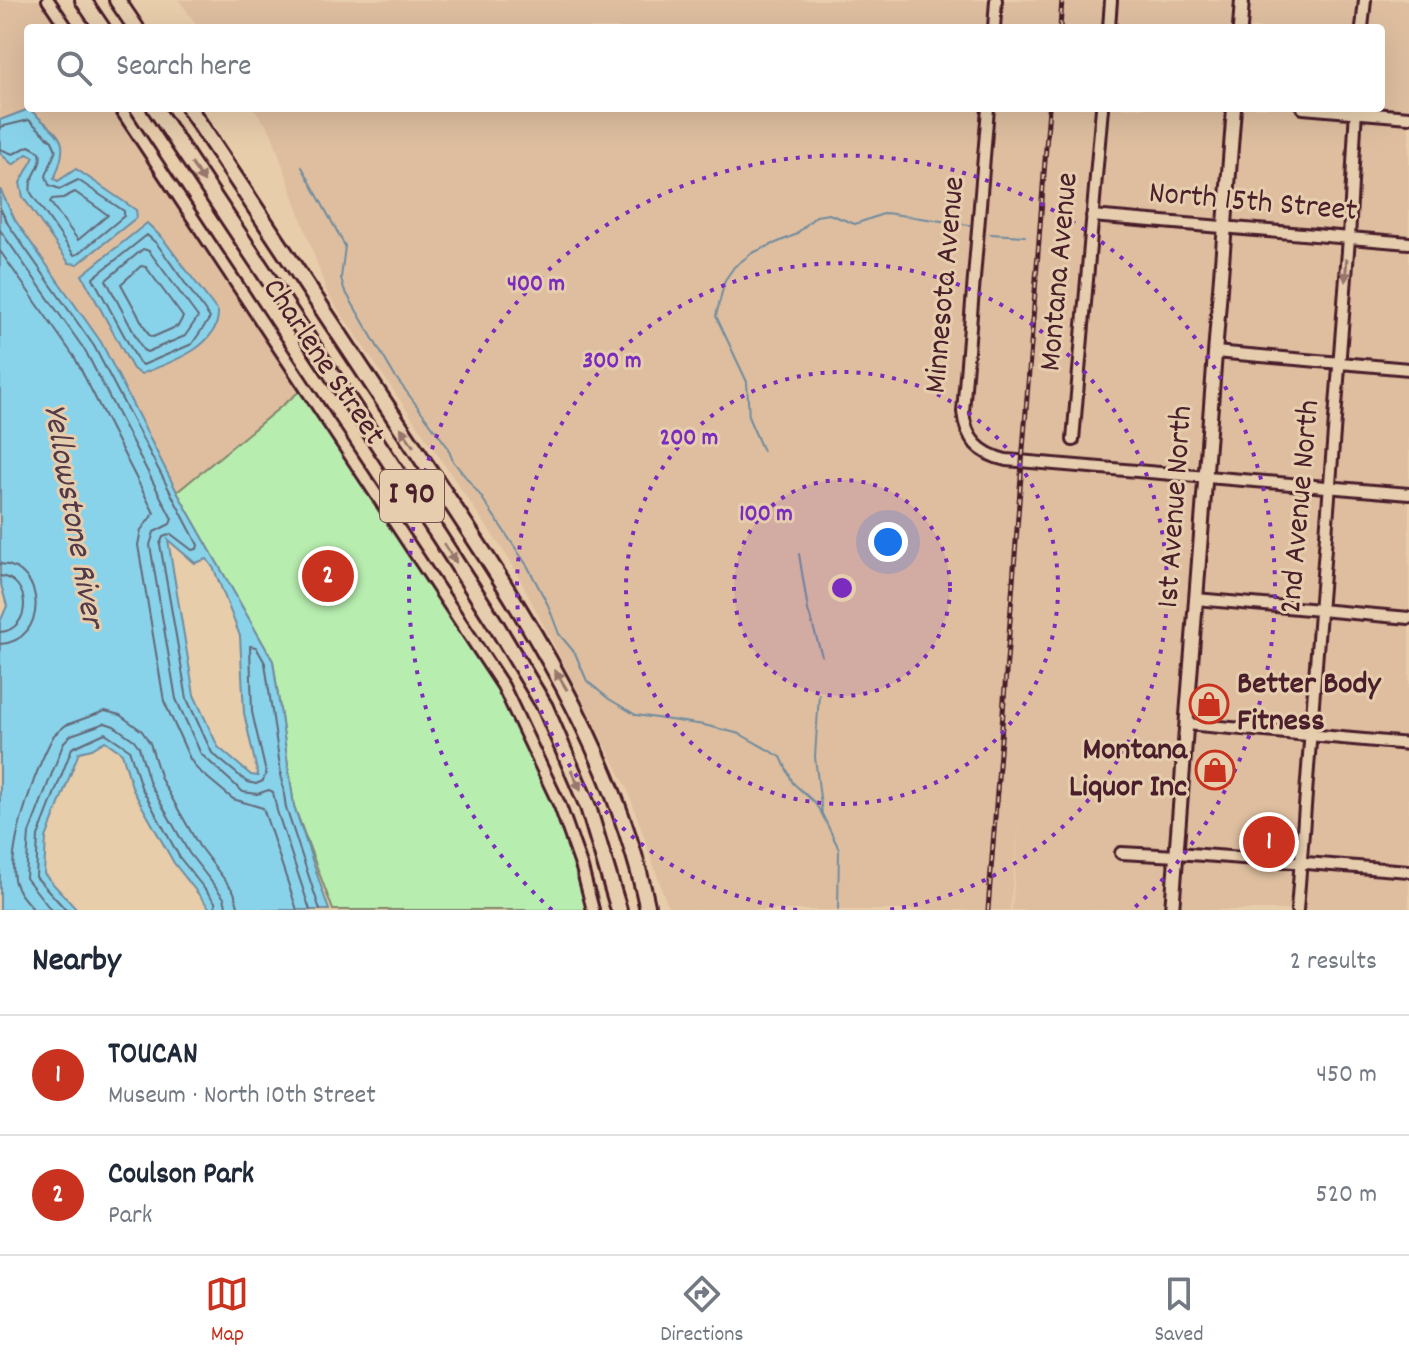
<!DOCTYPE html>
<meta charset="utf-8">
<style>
:root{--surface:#fff;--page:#f2f2f3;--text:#1f2937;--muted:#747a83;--line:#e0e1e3;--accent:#c8321e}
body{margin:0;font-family:Dekko,sans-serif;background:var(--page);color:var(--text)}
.you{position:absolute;left:888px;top:542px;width:28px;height:28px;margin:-20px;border:6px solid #fff;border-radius:50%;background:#1a73e8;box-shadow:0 0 0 12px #1a73e833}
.badge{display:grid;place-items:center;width:52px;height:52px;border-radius:50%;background:var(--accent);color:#fff;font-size:26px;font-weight:700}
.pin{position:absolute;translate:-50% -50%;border:4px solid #fff;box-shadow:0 2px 8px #0006}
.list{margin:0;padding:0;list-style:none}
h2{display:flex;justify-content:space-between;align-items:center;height:104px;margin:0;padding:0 32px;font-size:34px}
h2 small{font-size:26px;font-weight:400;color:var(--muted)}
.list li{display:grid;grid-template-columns:52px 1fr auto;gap:24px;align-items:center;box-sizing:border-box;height:120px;padding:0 32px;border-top:2px solid var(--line)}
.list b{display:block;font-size:30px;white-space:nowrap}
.list p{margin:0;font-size:26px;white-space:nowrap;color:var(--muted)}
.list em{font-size:26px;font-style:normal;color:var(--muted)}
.icon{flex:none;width:44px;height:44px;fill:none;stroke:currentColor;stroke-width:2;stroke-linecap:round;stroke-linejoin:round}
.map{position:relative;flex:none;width:1409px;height:910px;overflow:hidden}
.search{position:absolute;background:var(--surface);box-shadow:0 8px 32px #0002;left:24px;right:24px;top:24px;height:88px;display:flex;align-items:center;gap:20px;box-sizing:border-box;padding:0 28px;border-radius:8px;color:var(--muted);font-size:30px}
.sheet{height:344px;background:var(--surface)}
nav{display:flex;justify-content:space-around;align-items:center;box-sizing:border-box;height:112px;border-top:2px solid var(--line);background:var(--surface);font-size:22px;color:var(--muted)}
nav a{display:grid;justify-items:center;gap:4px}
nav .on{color:var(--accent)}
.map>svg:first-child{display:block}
.built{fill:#debe9f}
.green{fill:#b7edaf;stroke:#80866d;stroke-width:2}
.water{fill:#89d3ea;stroke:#708b9e;stroke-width:2;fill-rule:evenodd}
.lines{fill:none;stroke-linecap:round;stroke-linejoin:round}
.shore{stroke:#636777;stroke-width:2}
.stream{stroke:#708b9e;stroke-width:2}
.minor-casing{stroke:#4a1f2b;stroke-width:16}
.major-casing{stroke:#4a1f2b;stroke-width:18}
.highway-casing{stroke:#4a1f2b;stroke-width:20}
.minor{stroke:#e5cdad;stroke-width:10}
.major{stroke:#e5cdad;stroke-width:12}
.highway{stroke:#e5cdad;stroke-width:14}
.rail-casing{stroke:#4a1f2b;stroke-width:5}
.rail{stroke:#e5cdad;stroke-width:2;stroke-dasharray:6;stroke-linecap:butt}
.oneway{fill:#98766c}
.ring{fill:none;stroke:#7b2cbf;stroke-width:4;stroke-dasharray:4 8}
.labels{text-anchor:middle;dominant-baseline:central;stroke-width:6;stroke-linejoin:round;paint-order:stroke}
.shield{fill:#e5cdad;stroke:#785352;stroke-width:2}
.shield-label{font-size:30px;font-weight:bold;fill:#4a1f2b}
.street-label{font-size:32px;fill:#4a1f2b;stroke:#e5cdad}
.poi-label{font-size:32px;font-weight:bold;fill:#4a1f2b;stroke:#e5cdad;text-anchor:start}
.water-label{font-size:34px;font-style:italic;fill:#533a48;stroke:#e5cdad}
.centre{fill:#7b2cbf;stroke:#e5cdad;stroke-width:4}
.ring-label{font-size:24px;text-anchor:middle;font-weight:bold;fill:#7b2cbf;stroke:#e5cdad;stroke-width:6;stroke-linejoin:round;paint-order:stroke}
</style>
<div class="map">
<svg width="1409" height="910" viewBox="0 0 1409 910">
<rect width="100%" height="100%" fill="#e8cdab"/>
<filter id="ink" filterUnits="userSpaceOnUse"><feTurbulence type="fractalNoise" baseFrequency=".0125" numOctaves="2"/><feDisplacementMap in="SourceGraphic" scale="16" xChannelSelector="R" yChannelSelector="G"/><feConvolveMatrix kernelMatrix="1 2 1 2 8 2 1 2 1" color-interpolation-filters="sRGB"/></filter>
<g filter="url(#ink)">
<!-- built -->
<path class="built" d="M0,0H41L60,28H28V108H113L183,213L306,386L177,492L101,342L15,220L0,189Z
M179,0H1409V910H1012L1019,819L1010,910H669L627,788L511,562L328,295L271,132L254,108H1381V28H199Z"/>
<!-- green -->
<path class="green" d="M306,386L503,686L597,894L600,910H333L294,806L273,661L177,492Z"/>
<!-- water -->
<path class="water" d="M29,109C60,137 72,137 54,179L58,181L76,169L136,210L137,217L78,264L69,263L23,197L20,183L34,157L27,154L13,165L0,153V120Z
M0,189L15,220L101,342L177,492L273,661L294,806L329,910H211L174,863L133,790L122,753L105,741L92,749L79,752L46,838L44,874L77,910H0V622L7,606L0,581ZM168,540L195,563L207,559L214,569L240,636L244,713L258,776L251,775L218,747L194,695Z
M147,223L163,239L218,312C219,348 168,363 141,374L133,369L82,275Z"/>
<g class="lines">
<!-- shore -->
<path class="shore" d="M0,127L29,120L52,141L56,150L46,176L49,185L60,189L78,180L124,211V216L78,254L74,255L31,193C27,177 44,168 40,152L29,146L13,154L0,149
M75,192L108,215L78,240L50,202L52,199L63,198Z
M0,208L8,224L94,346L198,545L197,549L192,550L171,534L163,537L160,544L187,699L212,753L247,782L256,784L263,781L266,773L252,712L250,646L256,647L265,663L286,808L320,910
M0,230L86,352L172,519L170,524L154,532L150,545L176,699L201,754L243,792L257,794L269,790L273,792L277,811L310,910
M147,235L157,244L210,318L192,344L143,365L139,363L93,278Z
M143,249L149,251L198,317L185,336L147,352L143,350L106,280Z
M0,251L75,358L154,513L141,530L138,545L164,701L190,759L197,769L233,799L263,808L297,910
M141,266L146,267L183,317L178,326L153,337L149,335L121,284Z
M0,564C47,566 48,642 0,644
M0,576C32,579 32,630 0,632
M34,910C26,901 16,891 14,879C8,844 37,766 54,735L66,725L105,711L120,715L142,731L150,743L161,779L199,846L234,892L239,910
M51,910L26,878L29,833L64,742L71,735L105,723L114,726L134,740L139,747L150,784L189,853L224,898L227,910
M66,910L36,877L38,836L72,748L105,733L129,749L141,787L180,858L215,902L216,910"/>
<!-- stream -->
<path class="stream" d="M302,167L345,246L341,278L344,289L394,375L447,446L453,461L480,495L528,567L548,605L559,634L575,653L587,681L609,699L636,715L704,725L740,734L781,757L793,783L814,802L822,814
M990,234L1025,236
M763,451L749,419L747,382L716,316L725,280L734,267L752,253L795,235L816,216L829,214L855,224L886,213L969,225
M799,554L808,610L822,656
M819,694L815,757L822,814L839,849L838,910"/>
<!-- minor casing -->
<g class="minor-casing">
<path id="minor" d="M48,0L67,28
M994,28L996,0
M1109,28L1111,0
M1362,28L1365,0
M120,108L503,686L560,806L582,868L593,910
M988,108L963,412C966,440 980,454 1006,460L1409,494
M1303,108L1409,117
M1092,216L1409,243
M1215,352L1409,369
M1073,440L1102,108
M1196,599L1409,618
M1187,724L1409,744
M1121,853L1177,856
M1177,853L1409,871
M1297,910L1349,238L1356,108"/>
</g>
<!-- major casing -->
<g class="major-casing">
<path id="major" d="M1240,28L1242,0
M1172,910L1234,108"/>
</g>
<!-- highway casing -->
<g class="highway-casing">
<path id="highway" d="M83,0L102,28
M117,0L136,28
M155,108L439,536L496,625L545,707L588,807L619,910
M189,108C264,221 339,334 414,447C509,591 612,737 648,910"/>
</g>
<!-- minor -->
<use href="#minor" class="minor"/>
<!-- major -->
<use href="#major" class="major"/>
<!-- highway -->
<use href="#highway" class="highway"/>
<!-- rail casing -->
<g class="rail-casing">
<path id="rail" d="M1060,28L1062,0
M988,910L1049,108"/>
</g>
<!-- rail -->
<use href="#rail" class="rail"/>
</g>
<!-- one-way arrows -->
<defs><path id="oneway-solid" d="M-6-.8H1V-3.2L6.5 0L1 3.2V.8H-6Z" transform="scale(2)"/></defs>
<g class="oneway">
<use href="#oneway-solid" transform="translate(198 173) rotate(56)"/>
<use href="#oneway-solid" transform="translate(1346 270) rotate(94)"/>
<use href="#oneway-solid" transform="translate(407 437) rotate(-124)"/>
<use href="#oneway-solid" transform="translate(450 553) rotate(57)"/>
<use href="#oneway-solid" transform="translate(561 680) rotate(-121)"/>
<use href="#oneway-solid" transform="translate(576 780) rotate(66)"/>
</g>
</g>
<!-- distance rings -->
<circle cx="842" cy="588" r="108" fill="#7b2cbf" fill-opacity=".12"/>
<g class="ring">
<circle cx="842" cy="588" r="108"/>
<circle cx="842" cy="588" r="216"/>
<path d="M797 910A325 325 0 1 1 887 910"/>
<path d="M552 910A433 433 0 1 1 1132 910"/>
</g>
<!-- icons -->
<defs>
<g id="shop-ring" transform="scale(2)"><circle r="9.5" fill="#e5cdad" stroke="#c8321e" stroke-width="1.5"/><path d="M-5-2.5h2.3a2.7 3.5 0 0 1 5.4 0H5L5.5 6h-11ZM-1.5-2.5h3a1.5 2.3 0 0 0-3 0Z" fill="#c8321e"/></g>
</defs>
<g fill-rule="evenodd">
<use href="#shop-ring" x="1209" y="704"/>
<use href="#shop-ring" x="1215" y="770"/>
</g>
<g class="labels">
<!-- shield labels -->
<rect class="shield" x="380" y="470" width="64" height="52" rx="6"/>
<g class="shield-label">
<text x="412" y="496">I 90</text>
</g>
<!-- street labels -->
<g class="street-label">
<text transform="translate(1253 204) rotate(5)">North 15th Street</text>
<text transform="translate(1061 272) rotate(-85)">Montana Avenue</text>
<text transform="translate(947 285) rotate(-85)">Minnesota Avenue</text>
<text transform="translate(322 363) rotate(56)">Charlene Street</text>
<text transform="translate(1177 507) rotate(-86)">1st Avenue North</text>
<text transform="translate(1302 507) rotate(-85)">2nd Avenue North</text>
</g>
<!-- poi labels -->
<g class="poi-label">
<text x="1237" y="686">Better Body<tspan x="1237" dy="37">Fitness</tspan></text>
<text x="1187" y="752" text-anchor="end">Montana<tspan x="1187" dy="37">Liquor Inc</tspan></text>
</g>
<!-- water labels -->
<g class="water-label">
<text transform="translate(71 516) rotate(80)">Yellowstone River</text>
</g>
</g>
<circle cx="842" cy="588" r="12" class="centre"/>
<g class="ring-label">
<text x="536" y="290">400 m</text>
<text x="612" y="367">300 m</text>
<text x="689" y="444">200 m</text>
<text x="766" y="520">100 m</text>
</g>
</svg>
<div class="you"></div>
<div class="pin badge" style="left:1269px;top:842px">1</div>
<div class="pin badge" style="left:328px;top:576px">2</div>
<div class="search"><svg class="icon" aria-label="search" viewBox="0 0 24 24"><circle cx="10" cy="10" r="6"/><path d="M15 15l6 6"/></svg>Search here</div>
</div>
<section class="sheet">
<h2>Nearby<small>2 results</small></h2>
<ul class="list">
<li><span class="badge">1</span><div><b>TOUCAN</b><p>Museum · North 10th Street</p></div><em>450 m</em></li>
<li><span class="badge">2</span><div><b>Coulson Park</b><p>Park</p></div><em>520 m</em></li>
</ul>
</section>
<nav>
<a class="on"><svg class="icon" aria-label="map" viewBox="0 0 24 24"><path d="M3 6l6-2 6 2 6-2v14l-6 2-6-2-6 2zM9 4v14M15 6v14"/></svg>Map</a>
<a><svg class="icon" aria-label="directions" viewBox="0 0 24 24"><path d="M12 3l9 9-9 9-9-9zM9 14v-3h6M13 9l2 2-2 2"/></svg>Directions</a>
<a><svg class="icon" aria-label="saved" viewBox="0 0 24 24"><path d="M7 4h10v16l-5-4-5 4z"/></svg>Saved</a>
</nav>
